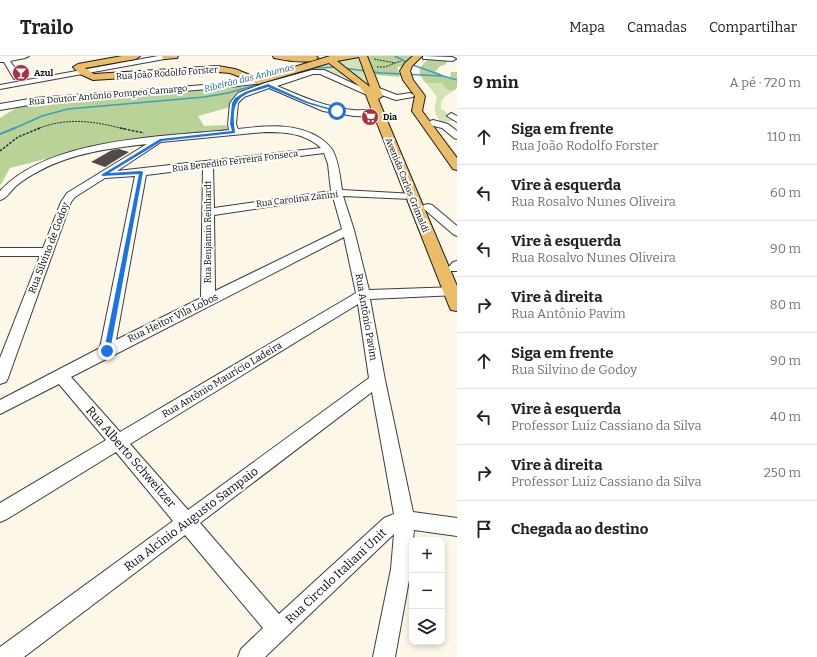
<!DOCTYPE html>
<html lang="pt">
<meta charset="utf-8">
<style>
:root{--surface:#fff;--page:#f2f2f2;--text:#202124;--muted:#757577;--line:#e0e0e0}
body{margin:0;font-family:Bitter,serif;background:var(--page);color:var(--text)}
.controls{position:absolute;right:12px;bottom:12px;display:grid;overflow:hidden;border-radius:8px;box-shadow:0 2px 6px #0003}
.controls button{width:36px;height:36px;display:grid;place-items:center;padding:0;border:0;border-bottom:1px solid var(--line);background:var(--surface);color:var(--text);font:20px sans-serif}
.stop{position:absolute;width:12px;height:12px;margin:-9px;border:3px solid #1a73e8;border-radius:50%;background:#fff}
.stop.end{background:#1a73e8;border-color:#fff;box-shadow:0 1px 4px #0008}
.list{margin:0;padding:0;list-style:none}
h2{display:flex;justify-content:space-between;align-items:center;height:52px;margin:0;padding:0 16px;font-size:17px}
h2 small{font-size:13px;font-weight:400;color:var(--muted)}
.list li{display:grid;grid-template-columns:26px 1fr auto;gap:12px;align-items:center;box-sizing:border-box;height:56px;padding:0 16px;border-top:1px solid var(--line)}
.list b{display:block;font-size:15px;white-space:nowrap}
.list p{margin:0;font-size:13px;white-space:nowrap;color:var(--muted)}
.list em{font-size:13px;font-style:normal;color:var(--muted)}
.icon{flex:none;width:22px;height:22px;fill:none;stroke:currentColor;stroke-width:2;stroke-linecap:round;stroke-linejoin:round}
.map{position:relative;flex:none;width:457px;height:601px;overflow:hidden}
header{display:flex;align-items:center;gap:24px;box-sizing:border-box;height:56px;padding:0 20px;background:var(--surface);border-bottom:1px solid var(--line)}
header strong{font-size:19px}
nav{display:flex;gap:22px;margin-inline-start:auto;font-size:14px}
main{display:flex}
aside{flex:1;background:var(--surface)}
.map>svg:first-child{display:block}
.green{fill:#d3e3b6}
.forest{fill:#b9d297}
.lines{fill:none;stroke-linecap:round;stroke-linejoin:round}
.stream-far1{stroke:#409cc0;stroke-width:1.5}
.stream{stroke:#409cc0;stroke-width:2}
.building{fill:#514a47}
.minor-casing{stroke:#3d3d3d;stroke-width:2}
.major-casing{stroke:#1b1b1b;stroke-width:2}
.path-far1{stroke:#2c2c2c;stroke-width:1;stroke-dasharray:2 1;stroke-linecap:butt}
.path{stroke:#2c2c2c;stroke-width:1.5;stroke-dasharray:2.5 1.5;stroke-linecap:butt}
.minor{fill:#fff;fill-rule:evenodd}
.major{fill:#ecbd69;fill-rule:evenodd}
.route{fill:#1a73e8}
.labels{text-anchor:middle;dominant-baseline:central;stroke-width:4;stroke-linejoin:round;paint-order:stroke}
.far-poi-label{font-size:9px;font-weight:bold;fill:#0a0a0a;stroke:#fff;text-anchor:start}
.far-street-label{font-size:9px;fill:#0a0a0a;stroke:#fff}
.far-water-label{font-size:9px;font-style:italic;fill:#206b8f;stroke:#fff}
.street-label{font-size:10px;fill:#0a0a0a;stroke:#fff}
.near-street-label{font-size:12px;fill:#0a0a0a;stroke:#fff}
</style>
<header>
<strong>Trailo</strong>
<nav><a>Mapa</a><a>Camadas</a><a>Compartilhar</a></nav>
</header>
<main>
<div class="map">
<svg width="457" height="601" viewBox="0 0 457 601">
<rect width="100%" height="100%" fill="#fdf7e8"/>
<!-- green -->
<path class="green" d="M361,1L371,32L335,4Z
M331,8L349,21H344L320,12L252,32L245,33L239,29L322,9Z
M426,27H443L446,33L453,35C445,40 440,43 441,53L445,55L454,65L441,66C433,57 434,52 437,41Z"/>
<!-- forest -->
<path class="forest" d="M367,0H412L405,7V10L397,11L400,21L376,19Z
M429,3L448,4L445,9L440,10L435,16L450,22L451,16H457V32L453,35L446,33L442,27H426C416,16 418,12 429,3Z
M239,29L245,33L237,37L230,51L198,60L204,70L226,69L229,76L105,88L10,112L0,130V62L24,47Z"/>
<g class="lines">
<!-- stream-far1 -->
<path class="stream-far1" d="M395,0L410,8L441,19
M343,12L381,17L443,20L457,24
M13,73L42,60L68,53L204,41L228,37L314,12L337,11"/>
<!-- stream -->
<path class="stream" d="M0,78L15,72"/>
</g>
<!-- building -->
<path class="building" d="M119,93L129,96L105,111L91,106L112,94Z"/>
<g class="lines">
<!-- minor casing -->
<g class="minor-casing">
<path id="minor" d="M0,0H29L25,2L10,5L21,21L20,23H14L4,6H0Z
M158,0H174L170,2L0,33V29Z
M423,0L452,1L456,3L452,5L426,3H423Z
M312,14H324L372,36L371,38H365L320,18H313L277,30C303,41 325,51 353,54C362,55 377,52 383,58L379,61L354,60L323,55L269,32L244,41L238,47L236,68L238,73C265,70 295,66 320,82C324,85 330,89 333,95C339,107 340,121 342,134L415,138L416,140L411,143L343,140L354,174L369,234L457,231V239L370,243L385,324L413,456L457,462V480L414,474L413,484H412L411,513L395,601H373L391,513L394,478L265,601H238L241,593L263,572L185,479L24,601H0V591L173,465L116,396L7,463L0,466V447L106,384L59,328L0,358V344L100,292L135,120L105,122L75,141L71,146L8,322L6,326L0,328V302L40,200H0V192H43L61,146L67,137L147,88C111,92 72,97 39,115C31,119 23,124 16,130C10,135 7,143 0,144V135C49,82 161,81 229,74L228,68L230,47L238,37L265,27ZM265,76C285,76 305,77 321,92L117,115L161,86ZM324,97L328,108L331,135L214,152L213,111ZM203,112L201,242L116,284L146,119ZM333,141L342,173L215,235L214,159ZM344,181L356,237L120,376L71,321ZM358,248L369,322L188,454L130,388ZM372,336L394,458L384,462L279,558L200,467Z
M258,23L262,25L261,27L230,31L35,48L0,54V48L35,42L230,27Z
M373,32H379L397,39L410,37L414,39L413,41L396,44L373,36Z
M451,57L457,60V66L447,60Z
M433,64L448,68L457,75V83L454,82L442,72L430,69L429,67L430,65Z
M428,148L432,149L457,170V180L453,178L424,153L422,151L424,149Z
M457,205V215H450L448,212L453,206Z"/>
</g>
<!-- major casing -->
<g class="major-casing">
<path id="major" d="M122,0H140L136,3L85,12L94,18L218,10L235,13L258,22L330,0H367L383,40L378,43L457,230V255L451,254L449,250L366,39L359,30L329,7L258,28L230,17L218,16L93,24L80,18L73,11L78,8ZM359,1L370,31L337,5Z
M162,0H178L177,2L163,3Z
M273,0H316L318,2C310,9 284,4 274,2Z
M413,0H422L412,10L410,15L413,24L425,40L422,55L457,102V114L453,113L412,55L415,40L403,24L400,15L405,7Z"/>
</g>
<!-- path-far1 -->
<path class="path-far1" d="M374,3L395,7L401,5
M377,11H385L395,7
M37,73C67,61 94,65 124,73"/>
<!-- path -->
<path class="path" d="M120,72L144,77
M0,95L18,81L40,72"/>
<!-- minor -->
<use href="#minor" class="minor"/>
<!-- major -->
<use href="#major" class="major"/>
</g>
<!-- route -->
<path class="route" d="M268,28L308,46L339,55L337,56L306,47L268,31C245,38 232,39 234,68C234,71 235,74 235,77L162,85L109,117L141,115L143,116L110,295L109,296H105L104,295L139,118L103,120L101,119L160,83L232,75L230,68L232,47L235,42L245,36Z"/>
<!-- icons -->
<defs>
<g id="bar-disc" transform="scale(0.9)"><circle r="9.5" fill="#ac3044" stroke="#fff"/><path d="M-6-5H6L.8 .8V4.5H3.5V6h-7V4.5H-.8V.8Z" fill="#fff"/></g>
<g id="supermarket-disc" transform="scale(0.9)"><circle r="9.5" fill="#ac3044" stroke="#fff"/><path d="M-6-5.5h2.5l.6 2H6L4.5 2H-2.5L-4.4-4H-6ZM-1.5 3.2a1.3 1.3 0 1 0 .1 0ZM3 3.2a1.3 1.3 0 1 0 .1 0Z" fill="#fff"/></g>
</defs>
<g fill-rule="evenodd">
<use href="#bar-disc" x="21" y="17"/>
<use href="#supermarket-disc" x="370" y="61"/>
</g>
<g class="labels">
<!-- far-poi labels -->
<g class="far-poi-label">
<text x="34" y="17">Azul</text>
<text x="383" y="61">Dia</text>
</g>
<!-- far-street labels -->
<g class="far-street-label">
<text transform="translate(167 17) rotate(-4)">Rua João Rodolfo Forster</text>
<text transform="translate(108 39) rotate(-5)">Rua Doutor Antônio Pompeo Camargo</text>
<text transform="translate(235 105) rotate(-7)">Rua Benedito Ferreira Fonseca</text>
<text transform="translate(407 129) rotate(68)">Avenida Carlos Grimaldi</text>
<text transform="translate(297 143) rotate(-7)">Rua Carolina Zanini</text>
<text transform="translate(208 176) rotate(-90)">Rua Benjamin Reinhardt</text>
</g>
<!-- far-water labels -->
<g class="far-water-label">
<text transform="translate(249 22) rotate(-14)">Ribeirão das Anhumas</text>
</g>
<!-- street labels -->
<g class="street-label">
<text transform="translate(49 192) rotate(-69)">Rua Silvino de Godoy</text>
<text transform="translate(366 261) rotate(80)">Rua Antônio Pavim</text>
<text transform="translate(173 262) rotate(-26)">Rua Heitor Vila Lobos</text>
<text transform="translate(222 324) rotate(-31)">Rua Antônio Maurício Ladeira</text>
</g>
<!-- near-street labels -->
<g class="near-street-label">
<text transform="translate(131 401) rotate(49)">Rua Alberto Schweitzer</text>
<text transform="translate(191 463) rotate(-37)">Rua Alcínio Augusto Sampaio</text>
<text transform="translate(336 520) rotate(-43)">Rua Circulo Italiani Unit</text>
</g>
</g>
</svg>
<div class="controls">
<button>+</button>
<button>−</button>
<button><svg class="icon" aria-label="layers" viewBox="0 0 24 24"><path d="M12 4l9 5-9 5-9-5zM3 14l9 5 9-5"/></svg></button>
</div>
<div class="stop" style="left:337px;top:55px"></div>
<div class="stop end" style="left:107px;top:295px"></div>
</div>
<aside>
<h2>9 min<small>A pé · 720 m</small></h2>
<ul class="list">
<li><svg class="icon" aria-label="ahead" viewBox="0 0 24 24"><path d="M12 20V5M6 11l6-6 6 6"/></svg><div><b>Siga em frente</b><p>Rua João Rodolfo Forster</p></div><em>110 m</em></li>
<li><svg class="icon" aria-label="left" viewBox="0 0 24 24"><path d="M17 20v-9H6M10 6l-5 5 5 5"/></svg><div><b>Vire à esquerda</b><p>Rua Rosalvo Nunes Oliveira</p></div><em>60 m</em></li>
<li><svg class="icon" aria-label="left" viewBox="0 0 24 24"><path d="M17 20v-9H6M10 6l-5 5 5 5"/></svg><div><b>Vire à esquerda</b><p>Rua Rosalvo Nunes Oliveira</p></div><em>90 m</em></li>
<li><svg class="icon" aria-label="right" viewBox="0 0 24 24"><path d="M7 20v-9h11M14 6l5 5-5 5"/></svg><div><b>Vire à direita</b><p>Rua Antônio Pavim</p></div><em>80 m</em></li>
<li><svg class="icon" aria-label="ahead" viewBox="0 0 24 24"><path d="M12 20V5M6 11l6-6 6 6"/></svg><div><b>Siga em frente</b><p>Rua Silvino de Godoy</p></div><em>90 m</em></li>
<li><svg class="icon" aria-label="left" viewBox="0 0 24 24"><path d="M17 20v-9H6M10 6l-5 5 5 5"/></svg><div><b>Vire à esquerda</b><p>Professor Luíz Cassiano da Silva</p></div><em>40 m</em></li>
<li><svg class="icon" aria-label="right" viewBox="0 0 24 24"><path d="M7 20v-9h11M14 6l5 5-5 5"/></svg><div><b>Vire à direita</b><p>Professor Luíz Cassiano da Silva</p></div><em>250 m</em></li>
<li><svg class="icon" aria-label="arrive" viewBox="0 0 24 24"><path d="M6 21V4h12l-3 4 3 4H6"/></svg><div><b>Chegada ao destino</b></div></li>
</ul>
</aside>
</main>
